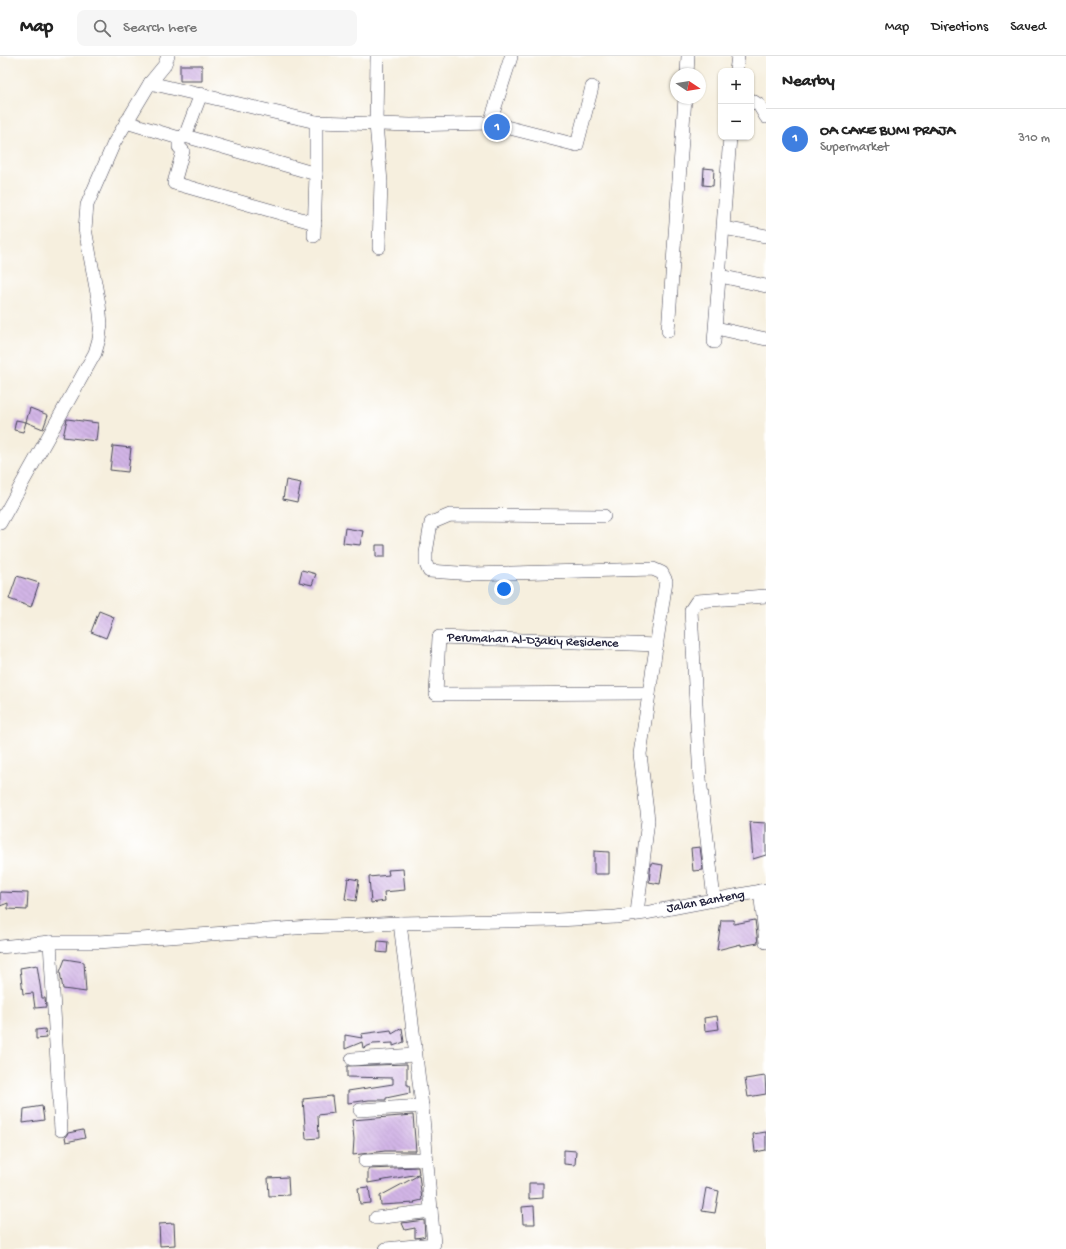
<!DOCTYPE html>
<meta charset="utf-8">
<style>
:root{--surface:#fff;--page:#f6f6f6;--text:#222;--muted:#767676;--line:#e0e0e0;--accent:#d93025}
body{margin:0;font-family:"Gochi Hand",sans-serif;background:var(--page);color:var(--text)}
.controls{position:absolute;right:12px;top:12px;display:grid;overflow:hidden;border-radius:8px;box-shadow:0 1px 3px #0004}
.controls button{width:36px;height:36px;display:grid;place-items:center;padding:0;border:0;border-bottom:1px solid var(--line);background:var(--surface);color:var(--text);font:20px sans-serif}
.compass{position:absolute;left:670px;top:12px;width:36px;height:36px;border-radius:50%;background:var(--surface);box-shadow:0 1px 3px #0004;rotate:102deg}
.you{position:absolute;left:504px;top:533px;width:14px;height:14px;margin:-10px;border:3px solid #fff;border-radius:50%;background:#1a73e8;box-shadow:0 0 0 6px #1a73e833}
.badge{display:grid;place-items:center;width:26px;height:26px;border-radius:50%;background:var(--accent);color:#fff;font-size:13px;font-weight:700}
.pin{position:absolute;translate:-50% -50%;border:2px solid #fff;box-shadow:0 1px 4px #0006}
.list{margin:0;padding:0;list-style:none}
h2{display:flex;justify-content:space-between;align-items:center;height:52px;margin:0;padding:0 16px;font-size:17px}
h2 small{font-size:13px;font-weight:400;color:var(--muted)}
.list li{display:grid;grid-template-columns:26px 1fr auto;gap:12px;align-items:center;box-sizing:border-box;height:60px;padding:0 16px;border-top:1px solid var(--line)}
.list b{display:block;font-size:15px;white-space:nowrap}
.list p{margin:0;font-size:13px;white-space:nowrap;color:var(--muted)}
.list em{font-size:13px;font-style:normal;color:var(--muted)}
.icon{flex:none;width:22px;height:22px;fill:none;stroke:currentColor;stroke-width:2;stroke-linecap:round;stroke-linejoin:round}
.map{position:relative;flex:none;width:766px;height:1193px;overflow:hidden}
header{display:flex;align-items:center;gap:24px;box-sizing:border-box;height:56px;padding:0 20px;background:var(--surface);border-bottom:1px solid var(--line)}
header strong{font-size:19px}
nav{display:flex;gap:22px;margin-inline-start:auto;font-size:14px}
.search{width:280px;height:36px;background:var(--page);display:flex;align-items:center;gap:10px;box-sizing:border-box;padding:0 14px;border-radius:8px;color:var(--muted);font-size:15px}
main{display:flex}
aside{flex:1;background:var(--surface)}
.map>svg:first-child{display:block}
.building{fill:url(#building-back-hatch)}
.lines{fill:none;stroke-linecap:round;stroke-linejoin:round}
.minor-casing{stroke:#424153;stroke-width:14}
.minor{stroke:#fff;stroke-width:13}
.labels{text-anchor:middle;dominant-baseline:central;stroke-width:4;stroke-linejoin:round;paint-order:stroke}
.street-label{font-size:13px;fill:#22223b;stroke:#fff}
</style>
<header>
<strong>Map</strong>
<div class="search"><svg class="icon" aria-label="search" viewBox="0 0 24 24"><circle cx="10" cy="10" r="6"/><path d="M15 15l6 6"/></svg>Search here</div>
<nav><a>Map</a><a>Directions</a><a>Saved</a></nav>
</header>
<main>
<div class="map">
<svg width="766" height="1193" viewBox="0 0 766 1193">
<defs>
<pattern id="building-back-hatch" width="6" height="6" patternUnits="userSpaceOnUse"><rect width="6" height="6" fill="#d2b5e6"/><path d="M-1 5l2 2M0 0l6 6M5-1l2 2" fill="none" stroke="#b49bc6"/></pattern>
</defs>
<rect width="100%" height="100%" fill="#fff"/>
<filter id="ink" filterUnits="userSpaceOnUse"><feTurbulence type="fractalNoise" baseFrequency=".025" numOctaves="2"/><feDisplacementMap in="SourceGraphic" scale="8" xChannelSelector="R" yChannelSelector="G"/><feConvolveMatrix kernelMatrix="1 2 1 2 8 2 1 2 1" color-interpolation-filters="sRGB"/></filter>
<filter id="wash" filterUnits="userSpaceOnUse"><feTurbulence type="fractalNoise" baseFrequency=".012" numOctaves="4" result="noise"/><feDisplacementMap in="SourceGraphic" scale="16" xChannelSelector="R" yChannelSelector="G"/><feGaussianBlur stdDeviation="0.9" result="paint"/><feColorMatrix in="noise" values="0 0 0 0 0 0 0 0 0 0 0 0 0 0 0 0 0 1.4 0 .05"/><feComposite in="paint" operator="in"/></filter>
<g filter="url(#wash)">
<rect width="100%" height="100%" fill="#f6efde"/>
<g id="blocks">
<!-- building -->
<path class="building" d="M180,9H202V25H180Z
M704,112L714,113L713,130L703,129Z
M30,352L48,359L43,373L26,366Z
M67,363L98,367L96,385L63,381Z
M16,364L26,366L23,376L14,374Z
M113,390L131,392L128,416L110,414Z
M286,424L301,427L297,446L283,443Z
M345,472L363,475L360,489L343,487Z
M376,489H385V501H376Z
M302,514L316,518L312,529L299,526Z
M17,520L39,527L31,551L9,543Z
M99,555L114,561L106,582L91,576Z
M750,766L766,767V799L753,803Z
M700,791L703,814L693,815L691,792Z
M594,795L609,796V818H594Z
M651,807L663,809L660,828L649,826Z
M403,813L405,834L384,836L385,845L371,847L369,821L389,819L388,814Z
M348,822L359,824L356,845L345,843Z
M0,836L28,837L27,854L8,853V847L0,850Z
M721,864H734V868L755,864L758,887L741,890V888L717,894Z
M378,885L388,886L387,897L377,896Z
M65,903L84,906L86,936L63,933L60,916Z
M37,909L42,942H45L46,951L35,952L33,937L23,938L20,912Z
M717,960L719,973L705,975L704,962Z
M402,972L404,986L393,990V987L373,988L363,992L362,986L345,993V979L362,982L361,978L391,974L392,978Z
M45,973L46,982L36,983V974Z
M407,1008V1029H409L410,1037L386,1042V1044H369L348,1047V1035L393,1028V1022L347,1021V1010Z
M765,1020L766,1038L748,1041L745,1023Z
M332,1040L334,1057L318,1059L319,1082L306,1083L303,1043Z
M42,1050L44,1064L23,1067L24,1053Z
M413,1059L416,1095H385L353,1099L354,1083L352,1064Z
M83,1074L85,1082L66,1086L65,1081L68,1077Z
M766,1076V1094L755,1096L753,1078Z
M564,1094L576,1095L575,1109L564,1108Z
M418,1111L419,1118L368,1127V1113Z
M419,1119L422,1144L414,1146L415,1147L381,1149L380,1140Z
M288,1121L289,1139L269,1140L268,1122Z
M529,1127H543V1142L529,1143Z
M369,1131L371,1147L360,1148L358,1132Z
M706,1132L719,1135L715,1157L702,1155Z
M534,1150L535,1168H523L522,1151Z
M424,1164L425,1180L422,1181L415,1182V1172L405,1174L402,1167Z
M174,1167L175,1189L160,1190L159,1168Z"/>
</g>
</g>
<g filter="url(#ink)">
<use href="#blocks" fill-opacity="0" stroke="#424153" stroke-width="1"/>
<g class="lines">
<!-- minor casing -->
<g class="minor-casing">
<g id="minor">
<path d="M377,0L376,68L381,126L379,191"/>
<path d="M736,15L738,0"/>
<path d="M687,18L688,0"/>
<path d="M150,27L316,66V118"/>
<path d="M751,44L759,49L766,61"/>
<path d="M126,66L179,82L185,80L316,118L314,180"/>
<path d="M316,66L411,69L490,67L511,1"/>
<path d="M490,67L577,89L592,31"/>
<path d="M185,80L201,38"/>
<path d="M179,82V91L183,95L174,127L315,167"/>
<path d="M724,172L766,180"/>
<path d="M720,220L766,230"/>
<path d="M716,272L766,283"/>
<path d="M668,275L685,42"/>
<path d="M714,286L730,81"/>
<path d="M604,460L450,459L431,467L426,497V508L429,515L473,518L653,513L662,517L666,525L640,698L648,764L637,857"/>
<path d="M0,467L95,297L99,283L101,268L99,248L85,173L87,149L114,87L150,27L164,10L168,0"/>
<path id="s1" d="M649,637L436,638L439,581L657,589"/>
<path d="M760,835L766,886"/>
<path d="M714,843L700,723L691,554L697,545L766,540"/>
<path d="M50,886L61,1074"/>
<path id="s2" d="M0,891L50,886H98L310,871L400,867L557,864L616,861L645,857L766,834"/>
<path d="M352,1003L415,999"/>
<path d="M360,1054L422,1050"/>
<path d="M365,1105L425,1103"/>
<path d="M376,1162L431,1155"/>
<path d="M386,1193L434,1188L422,1050L400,867"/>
</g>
</g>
<!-- minor -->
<use href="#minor" class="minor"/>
</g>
</g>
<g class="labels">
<!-- street labels -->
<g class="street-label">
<text stroke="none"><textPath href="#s1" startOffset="364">Perumahan Al-Dzakiy Residence</textPath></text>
<text stroke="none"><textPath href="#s2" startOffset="708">Jalan Banteng</textPath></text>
</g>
</g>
</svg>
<div class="controls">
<button>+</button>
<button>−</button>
</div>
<svg class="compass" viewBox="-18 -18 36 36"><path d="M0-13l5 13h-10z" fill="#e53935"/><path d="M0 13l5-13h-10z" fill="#767676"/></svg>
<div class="you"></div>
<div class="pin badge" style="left:497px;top:71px;background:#3f7fe0">1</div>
</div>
<aside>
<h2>Nearby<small></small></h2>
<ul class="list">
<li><span class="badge" style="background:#3f7fe0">1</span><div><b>OA CAKE BUMI PRAJA</b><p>Supermarket</p></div><em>310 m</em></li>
</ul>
</aside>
</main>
